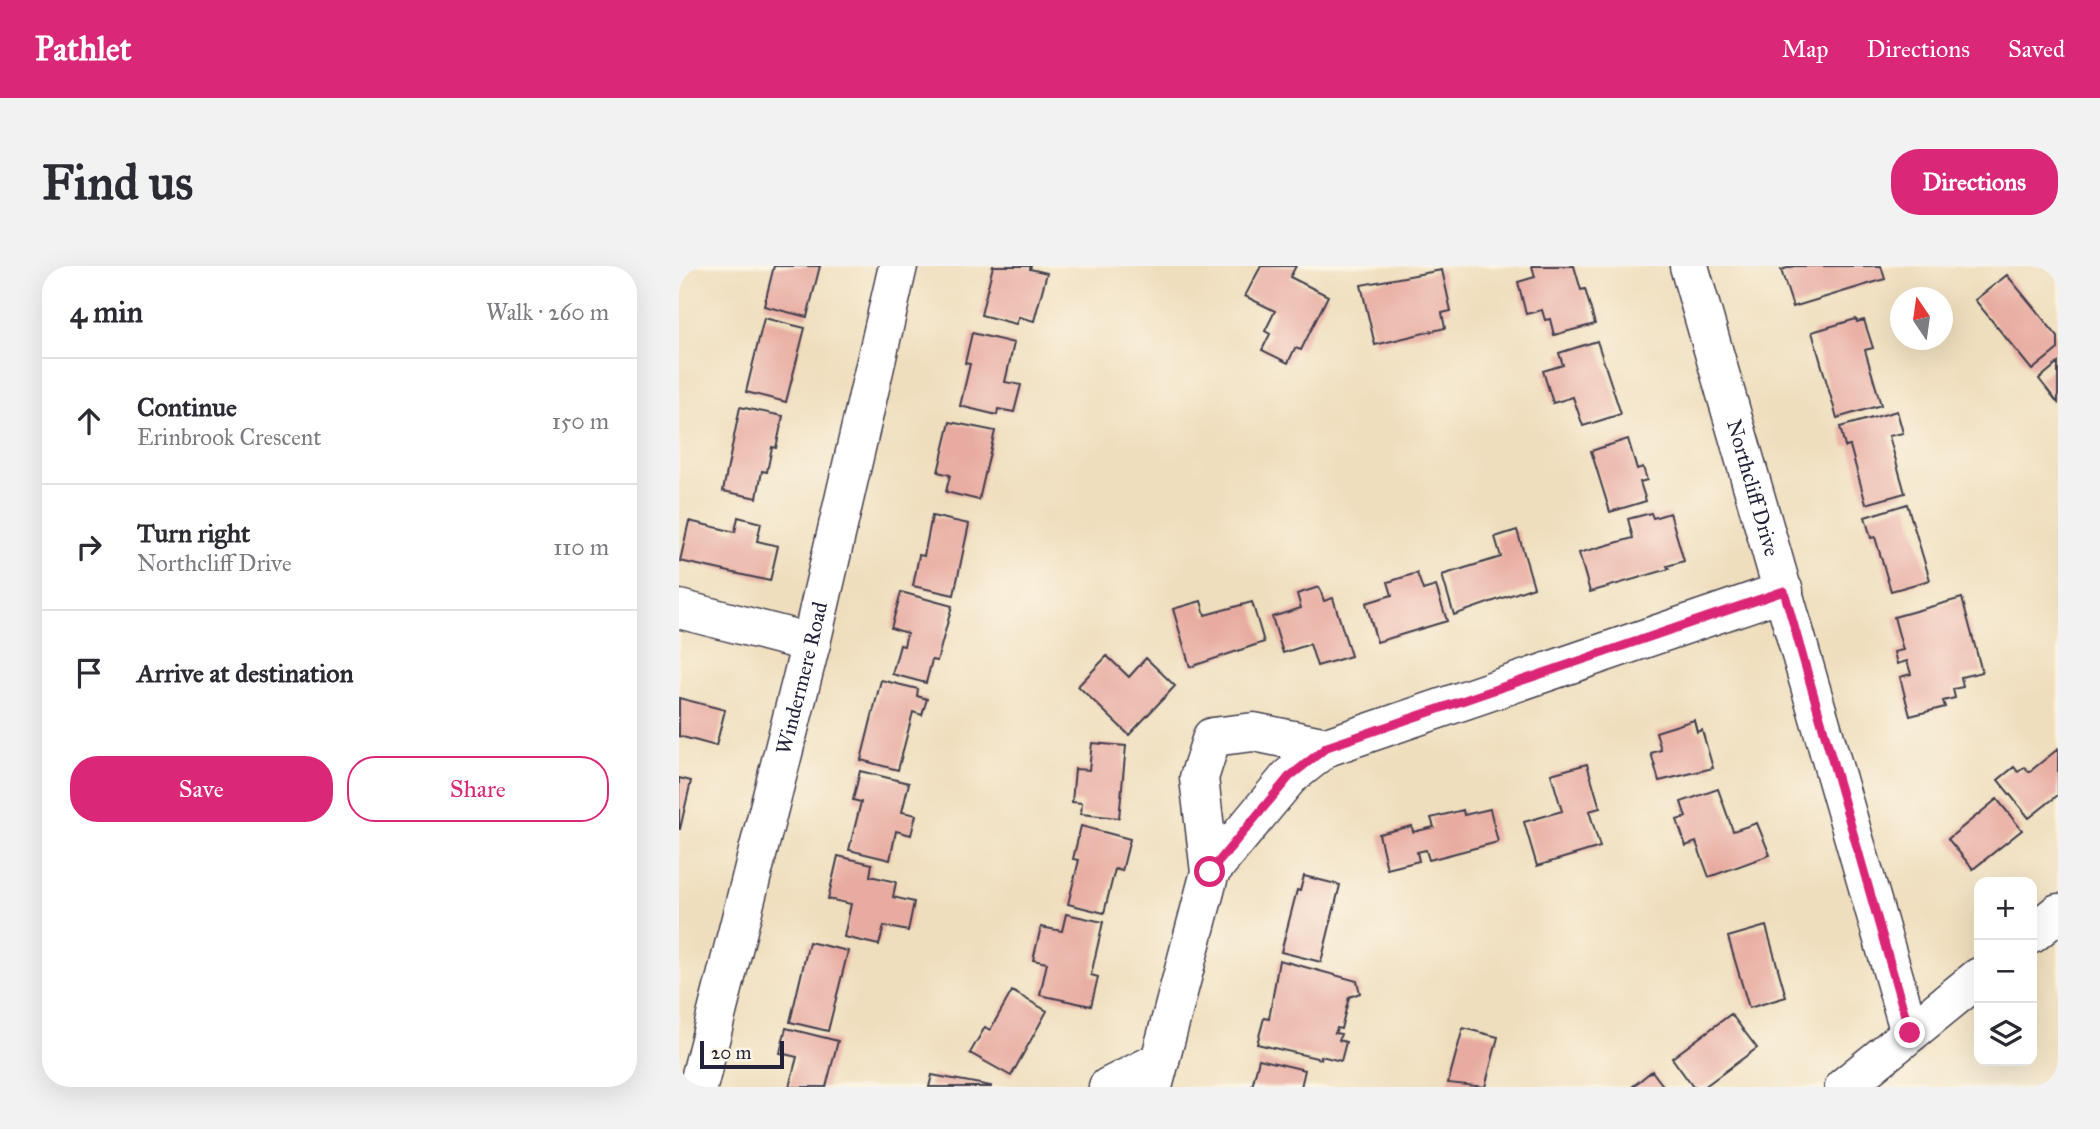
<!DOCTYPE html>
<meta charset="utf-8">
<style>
:root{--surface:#fff;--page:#f2f2f3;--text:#2b2b33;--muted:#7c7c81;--line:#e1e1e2;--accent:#db2777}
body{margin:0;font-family:"IM FELL Great Primer",serif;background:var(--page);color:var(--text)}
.controls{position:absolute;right:21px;bottom:21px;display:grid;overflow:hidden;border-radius:14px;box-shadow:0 7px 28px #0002}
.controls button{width:63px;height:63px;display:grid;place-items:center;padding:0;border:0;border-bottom:2px solid var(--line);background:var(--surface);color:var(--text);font:35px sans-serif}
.compass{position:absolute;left:1211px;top:21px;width:63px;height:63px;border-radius:50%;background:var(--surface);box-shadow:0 7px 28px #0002;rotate:347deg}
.scale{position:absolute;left:21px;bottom:18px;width:84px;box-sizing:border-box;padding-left:7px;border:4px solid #22223b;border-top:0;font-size:19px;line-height:24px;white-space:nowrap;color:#22223b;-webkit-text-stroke:5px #fcf5e5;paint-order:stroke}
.stop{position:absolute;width:21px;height:21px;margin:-16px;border:5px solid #db2777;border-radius:50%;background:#fff}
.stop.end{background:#db2777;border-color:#fff;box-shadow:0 2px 7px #0008}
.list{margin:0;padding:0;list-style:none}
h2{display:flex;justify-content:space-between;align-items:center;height:91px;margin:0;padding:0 28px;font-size:30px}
h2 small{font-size:23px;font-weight:400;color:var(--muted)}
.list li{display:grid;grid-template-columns:46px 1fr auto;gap:21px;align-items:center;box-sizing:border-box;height:126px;padding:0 28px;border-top:2px solid var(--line)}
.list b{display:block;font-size:26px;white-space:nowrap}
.list p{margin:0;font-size:23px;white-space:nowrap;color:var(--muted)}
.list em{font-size:23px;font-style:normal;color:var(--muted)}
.actions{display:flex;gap:14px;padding:21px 28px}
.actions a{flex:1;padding:16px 0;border:2px solid var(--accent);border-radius:28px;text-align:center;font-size:24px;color:var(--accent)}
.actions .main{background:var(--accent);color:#fff}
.icon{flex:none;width:38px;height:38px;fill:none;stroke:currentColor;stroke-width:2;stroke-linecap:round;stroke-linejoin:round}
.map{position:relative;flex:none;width:1379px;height:821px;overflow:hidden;border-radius:28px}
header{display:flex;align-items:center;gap:42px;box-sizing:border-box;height:98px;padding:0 35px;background:var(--accent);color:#fff}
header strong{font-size:33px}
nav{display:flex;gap:38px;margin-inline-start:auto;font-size:24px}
.intro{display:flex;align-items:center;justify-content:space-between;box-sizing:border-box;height:168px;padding:0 42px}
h1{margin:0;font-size:49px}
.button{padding:18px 32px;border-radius:28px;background:var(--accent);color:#fff;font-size:24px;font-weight:700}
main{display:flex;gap:42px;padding:0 42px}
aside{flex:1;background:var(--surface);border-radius:28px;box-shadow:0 7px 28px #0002}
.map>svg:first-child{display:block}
.building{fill:#e8aba1}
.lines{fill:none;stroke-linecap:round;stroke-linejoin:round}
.minor-casing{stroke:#413e4e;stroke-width:41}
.minor{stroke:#fff;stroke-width:38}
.route{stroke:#db2777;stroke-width:9}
.labels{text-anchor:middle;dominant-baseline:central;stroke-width:7;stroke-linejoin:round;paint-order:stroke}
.street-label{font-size:21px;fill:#22223b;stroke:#fcf5e5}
</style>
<header>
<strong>Pathlet</strong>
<nav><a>Map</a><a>Directions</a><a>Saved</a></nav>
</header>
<div class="intro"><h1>Find us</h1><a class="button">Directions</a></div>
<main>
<aside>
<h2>4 min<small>Walk · 260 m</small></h2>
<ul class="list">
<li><svg class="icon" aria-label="ahead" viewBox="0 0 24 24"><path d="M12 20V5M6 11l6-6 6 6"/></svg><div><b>Continue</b><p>Erinbrook Crescent</p></div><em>150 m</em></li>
<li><svg class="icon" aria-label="right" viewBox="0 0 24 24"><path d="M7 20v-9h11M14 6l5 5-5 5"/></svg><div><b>Turn right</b><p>Northcliff Drive</p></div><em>110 m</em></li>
<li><svg class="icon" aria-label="arrive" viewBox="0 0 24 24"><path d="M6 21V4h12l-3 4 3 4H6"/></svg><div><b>Arrive at destination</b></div></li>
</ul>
<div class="actions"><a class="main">Save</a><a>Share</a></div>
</aside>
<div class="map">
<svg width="1379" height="821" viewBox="0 0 1379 821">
<rect width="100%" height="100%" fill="#fcf5e5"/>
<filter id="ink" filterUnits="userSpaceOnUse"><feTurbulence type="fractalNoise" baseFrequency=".0143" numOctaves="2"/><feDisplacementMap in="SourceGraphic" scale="14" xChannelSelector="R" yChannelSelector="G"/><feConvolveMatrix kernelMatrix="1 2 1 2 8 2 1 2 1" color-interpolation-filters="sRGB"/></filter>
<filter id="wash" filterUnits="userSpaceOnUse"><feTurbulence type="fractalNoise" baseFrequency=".00686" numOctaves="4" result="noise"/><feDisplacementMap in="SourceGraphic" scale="28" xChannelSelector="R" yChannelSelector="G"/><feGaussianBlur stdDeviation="1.57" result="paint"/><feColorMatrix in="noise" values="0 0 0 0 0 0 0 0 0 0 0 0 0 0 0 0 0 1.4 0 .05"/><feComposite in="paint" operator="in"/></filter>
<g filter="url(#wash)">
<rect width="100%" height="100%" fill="#efdebd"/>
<g id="blocks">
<!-- building -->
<path class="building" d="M95,0H141L128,51L85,40Z
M314,0H352L351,3L368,7L355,55L340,51L337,58L302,49Z
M582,0H617L611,11L649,30L622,84L616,82L609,97L583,84L591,68L586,65L596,45L566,30Z
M853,0H895L902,24L906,23L916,58L875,69L871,53L866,54L863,44L847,48L839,16L856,11Z
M1115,0H1202L1206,13L1114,41L1102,4Z
M763,4L772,45L763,47L766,62L696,79L682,19Z
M1328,9L1379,71V83L1353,104L1296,34Z
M85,52L126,62L107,136L67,126Z
M1177,53L1178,56L1185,54L1194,82L1186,84L1202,139L1158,152L1133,66Z
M293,67L335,77L326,116L342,119L335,146L319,143L318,149L281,140L291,98L286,97Z
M918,75L942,148L904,160L894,131L874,137L864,105L884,99L880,87Z
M1379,97V137L1360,113Z
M61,141L104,150L97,182L93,181L88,206L83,205L78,232L44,225Z
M1218,145L1224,167L1210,170L1226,227L1187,238L1171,180L1166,181L1161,161Z
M271,156L316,165L300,234L267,226L271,209L259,206Z
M949,173L958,203L964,201L968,214L961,216L967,235L931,246L912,185Z
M1228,238L1251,314L1212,325L1196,271L1192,272L1186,251Z
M972,247L974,252L991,247L1005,295L988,300L990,303L911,326L900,287L954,272L949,253Z
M253,250L290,258L275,329L234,320L240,289L245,290Z
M59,251L82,257L78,275L99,280L91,315L1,295L10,255L56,266Z
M838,264L855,321L775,349L763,309L822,291L816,271Z
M738,307L744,324L757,320L768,355L698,376L687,337L713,329L709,316Z
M640,321L645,335L654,332L672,390L638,400L631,378L604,387L593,351L622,342L618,328Z
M222,326L273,340L258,395L253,394L247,417L213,408L221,379L225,380L228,367L212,362Z
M1283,332L1303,406L1282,411L1284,421L1274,423L1276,432L1264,435L1266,441L1231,450L1221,411L1232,408L1228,395L1218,398L1215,386L1224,384L1215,351Z
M522,335L526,349L573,336L585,376L511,401L494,343Z
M428,390L450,411L467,392L496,420L450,469L399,420Z
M202,414L239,423L238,430L248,433L243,449L234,446L219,504L182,494Z
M0,432L46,444L37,480L0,470Z
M1015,454L1018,466L1023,464L1034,502L980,515L972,487L982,484L977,466Z
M413,477L447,480L440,552L402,548L403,537L393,536L396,503L410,504Z
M1379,483V529L1350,552L1319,514L1335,501L1339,506L1346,501L1350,506Z
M908,498L921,542L910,545L921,581L858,600L845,556L883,545L872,508Z
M181,505L230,517L223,546L237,549L232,569L217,565L211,594L170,584L182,536L174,534Z
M0,512L12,515L1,563H0Z
M1039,523L1054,565L1078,557L1091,589L1030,611L1017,576L1007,580L998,554L1007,551L1002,536Z
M1318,533L1343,564L1294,603L1269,573Z
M811,543L819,576L750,594L747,584L738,586L740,595L708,603L700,568L733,560L734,566L755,561L752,552L784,544L785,549Z
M402,560L451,573L443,605L436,603L425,647L389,638L400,594L394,593Z
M159,590L193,598L191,610L217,616L214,631L235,636L229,665L205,660L200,679L165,671L172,638L149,633Z
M625,610L661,619L642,696L602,686L618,624L621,625Z
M387,648L424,656L412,709L419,711L412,740L361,729L368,697L354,694L362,661L383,665Z
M1087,660L1107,731L1070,742L1049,671Z
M130,676L169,685L149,765L111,756Z
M600,694L678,715L681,727L670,731L662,763L658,762L656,767L662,768L660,774L667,776L662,795L642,790V793L578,778L585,752L590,753Z
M333,725L368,745L332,810L291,787L306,761L311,764Z
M1052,748L1078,782L1025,821H1014L993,792Z
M107,762L159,775L147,821H110L118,791L101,787Z
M784,762L819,771L806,821L769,817Z
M580,793L626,804L622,821H573Z
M973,805L985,821H953Z
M253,809L312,820V821H250Z"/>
</g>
</g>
<g filter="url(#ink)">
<use href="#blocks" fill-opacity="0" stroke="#413e4e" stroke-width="2"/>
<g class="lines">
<!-- minor casing -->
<g class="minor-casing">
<g id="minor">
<path id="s1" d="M1010,0L1231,767"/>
<path d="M0,343L132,377"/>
<path d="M531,606L610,511L648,481L1105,325"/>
<path d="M1353,668L1379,647"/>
<path id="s2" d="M19,821L132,377L219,0"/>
<path d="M429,821L481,795"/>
<path d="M474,821L531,606L520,512L533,471L575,466L648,481"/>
<path d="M1165,821L1300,711"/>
</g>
</g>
<!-- minor -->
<use href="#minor" class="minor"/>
</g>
</g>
<g class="lines" filter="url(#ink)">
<!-- route -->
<path class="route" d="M531,606L610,511L648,481L1105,325L1231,767"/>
</g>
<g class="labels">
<!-- street labels -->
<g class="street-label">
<text stroke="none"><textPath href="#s1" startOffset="231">Northcliff Drive</textPath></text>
<text stroke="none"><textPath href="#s2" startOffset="422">Windermere Road</textPath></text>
</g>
</g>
</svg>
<div class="controls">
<button>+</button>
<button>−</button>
<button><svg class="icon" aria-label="layers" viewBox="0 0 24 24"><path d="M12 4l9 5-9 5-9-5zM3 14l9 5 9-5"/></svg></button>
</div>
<svg class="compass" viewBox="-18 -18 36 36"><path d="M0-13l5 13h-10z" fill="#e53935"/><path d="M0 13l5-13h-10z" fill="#7c7c81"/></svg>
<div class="scale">20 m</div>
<div class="stop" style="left:531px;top:606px"></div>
<div class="stop end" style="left:1231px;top:767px"></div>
</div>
</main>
